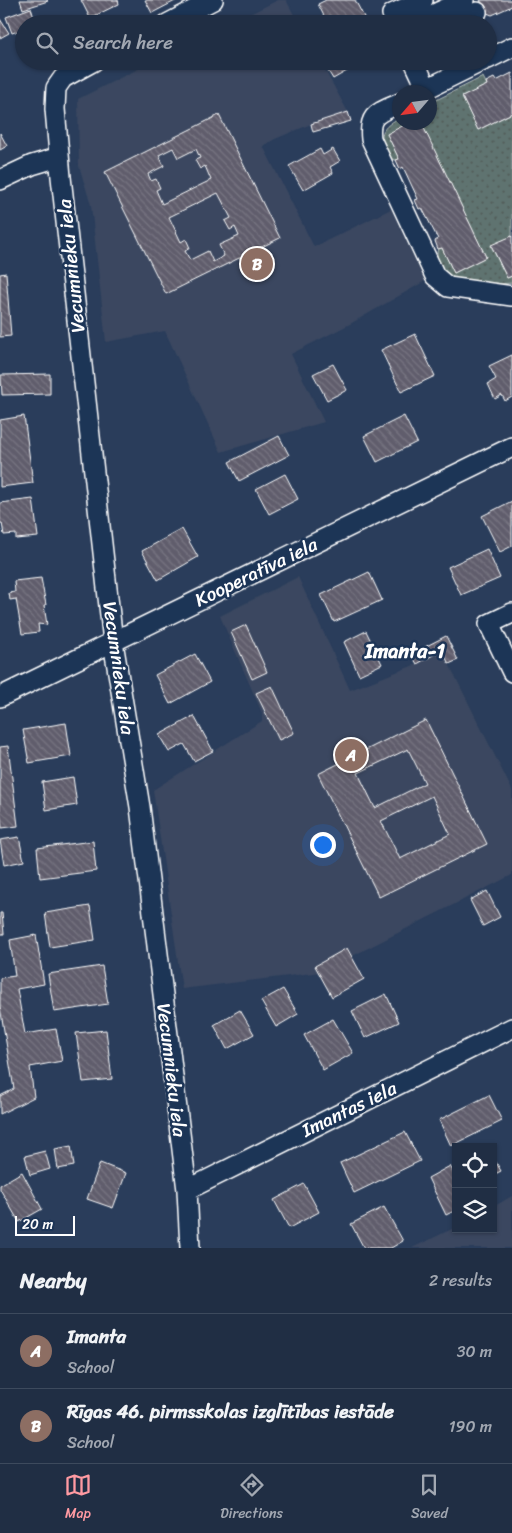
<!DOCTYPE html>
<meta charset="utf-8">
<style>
:root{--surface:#202e44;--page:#2d3a4f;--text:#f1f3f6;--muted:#a2a8b2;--line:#3d4a5d;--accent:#ff9aa2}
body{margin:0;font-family:Sriracha,sans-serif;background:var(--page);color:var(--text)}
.controls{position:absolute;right:15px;bottom:15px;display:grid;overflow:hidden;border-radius:0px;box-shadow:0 1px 4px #0004}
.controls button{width:45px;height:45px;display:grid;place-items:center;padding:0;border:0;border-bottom:1px solid var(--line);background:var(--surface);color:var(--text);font:25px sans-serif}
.compass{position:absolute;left:392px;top:85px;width:45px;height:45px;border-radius:50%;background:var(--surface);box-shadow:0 1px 4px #0004;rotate:242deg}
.scale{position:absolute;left:15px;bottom:12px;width:60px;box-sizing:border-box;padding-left:5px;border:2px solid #fff;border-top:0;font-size:14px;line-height:18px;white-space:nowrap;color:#fff;-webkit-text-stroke:4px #1d3557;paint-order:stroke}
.you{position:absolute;left:322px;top:844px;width:18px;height:18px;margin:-12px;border:4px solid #fff;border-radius:50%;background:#1a73e8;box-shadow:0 0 0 8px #1a73e833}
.badge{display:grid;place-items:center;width:32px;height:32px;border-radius:50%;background:var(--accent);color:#fff;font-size:16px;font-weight:700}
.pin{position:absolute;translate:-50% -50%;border:2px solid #fff;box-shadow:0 1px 5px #0006}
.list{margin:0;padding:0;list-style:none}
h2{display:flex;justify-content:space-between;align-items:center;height:65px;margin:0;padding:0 20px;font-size:21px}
h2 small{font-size:16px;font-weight:400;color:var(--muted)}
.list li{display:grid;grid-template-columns:32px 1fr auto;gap:15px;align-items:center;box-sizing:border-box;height:75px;padding:0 20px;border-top:1px solid var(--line)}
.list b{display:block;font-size:19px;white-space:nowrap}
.list p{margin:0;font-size:16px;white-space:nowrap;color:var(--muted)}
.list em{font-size:16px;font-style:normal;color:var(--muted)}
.icon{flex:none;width:28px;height:28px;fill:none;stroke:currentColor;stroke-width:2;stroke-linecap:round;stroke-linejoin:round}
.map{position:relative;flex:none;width:512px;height:1248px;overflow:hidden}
.search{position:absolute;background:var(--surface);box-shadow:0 1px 4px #0004;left:15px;right:15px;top:15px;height:55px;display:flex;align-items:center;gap:12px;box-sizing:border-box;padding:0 18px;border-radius:28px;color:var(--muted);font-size:19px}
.sheet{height:215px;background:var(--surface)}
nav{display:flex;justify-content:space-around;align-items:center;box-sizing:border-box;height:70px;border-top:1px solid var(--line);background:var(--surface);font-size:14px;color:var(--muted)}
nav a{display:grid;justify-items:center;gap:2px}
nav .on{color:var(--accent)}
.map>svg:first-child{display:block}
.built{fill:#3a4760}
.grass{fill:url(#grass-dots);stroke:#aeb9b7}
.building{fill:url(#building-back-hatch);stroke:#fff;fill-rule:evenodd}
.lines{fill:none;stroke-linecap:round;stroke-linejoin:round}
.street-casing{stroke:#fff;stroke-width:22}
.street{stroke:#1d3557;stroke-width:19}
.labels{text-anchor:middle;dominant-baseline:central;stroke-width:5;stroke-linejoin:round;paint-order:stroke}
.street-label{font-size:19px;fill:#fff;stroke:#1d3557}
.neighbourhood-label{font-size:20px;font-weight:bold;fill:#fff;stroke:#1d3557}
</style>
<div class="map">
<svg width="512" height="1248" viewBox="0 0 512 1248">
<defs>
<pattern id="grass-dots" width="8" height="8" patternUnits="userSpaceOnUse" patternTransform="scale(1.25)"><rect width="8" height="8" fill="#5e736f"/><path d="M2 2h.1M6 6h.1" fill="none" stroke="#535c5a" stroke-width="1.8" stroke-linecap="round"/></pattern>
<pattern id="building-back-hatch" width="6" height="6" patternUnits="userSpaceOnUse" patternTransform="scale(1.25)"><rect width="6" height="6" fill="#605d6c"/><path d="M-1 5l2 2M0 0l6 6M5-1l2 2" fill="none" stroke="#787582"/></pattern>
</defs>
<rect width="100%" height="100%" fill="#2a3d5b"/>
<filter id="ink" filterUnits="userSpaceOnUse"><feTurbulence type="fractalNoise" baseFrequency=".02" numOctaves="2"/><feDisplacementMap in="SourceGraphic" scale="10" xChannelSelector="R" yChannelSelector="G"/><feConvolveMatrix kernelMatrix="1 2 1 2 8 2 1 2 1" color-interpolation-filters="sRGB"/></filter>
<g filter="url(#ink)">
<!-- built -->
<path class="built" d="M278,0H286L299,24H230Z
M154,61H320L348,112L311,124L275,139L263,146L314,247L391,209L425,281L350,324L291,354L324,422L221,452L165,331L106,342L91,205L79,166L78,99Z
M298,577L350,690L417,664L442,650L512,790V875L321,972L182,989L153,790L262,721V713L220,616Z
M512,1196V1248H412L456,1227V1229H493V1207Z"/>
<!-- grass -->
<path class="grass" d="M483,77L487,85L462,97L478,130L512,113V236L491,246L507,278L512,276V283L497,284L451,279C443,274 434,259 438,249L442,248L454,273L486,257L421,123L430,122V103Z
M399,118L400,122L410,123L387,134L399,159L396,160L388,158C380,137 377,130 399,118Z"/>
<!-- building -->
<path class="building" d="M20,0H47L48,1L23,9Z
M81,0H118L119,4L90,18Z
M145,0H177L152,13Z
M326,0H355L366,21L360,24H328L318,4Z
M480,0H512V6L492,15L487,13Z
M31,8L36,24H24V29L12,33L6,17Z
M0,19L9,33L0,38Z
M322,61H351L354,67L333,79Z
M512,73V113L478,130L462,97L487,85L486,82L494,78L496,81Z
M348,112L351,121L313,132L311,124Z
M219,115L280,238L166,294L105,172ZM173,148L178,158L196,149L200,158L195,160L200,169L205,166L211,180L162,204L156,190L160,188L156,179L151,181L148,174L164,166L159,155ZM218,193L231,218L225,221L230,230L235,227L239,236L219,245L224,256L213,262L208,251L190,260L185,251L190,248L186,239L181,242L169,217Z
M410,122H421L486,257L454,273L442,248L438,249L435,241L438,239L422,208L419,209L415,200L418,199L403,167L400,169L396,160L399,159L387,134Z
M0,133L7,146L0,150Z
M320,149L323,155L333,149L340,161L330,167L333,173L303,190L289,166Z
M512,236V276L507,278L491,245Z
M6,273L11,336L0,337V274Z
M415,334L435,376L401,392L381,350Z
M512,355V397L505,401L502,395L495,399L488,384L496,379L489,366Z
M333,364L347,390L327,400L313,374Z
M50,374V394L2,395L1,375Z
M24,416L33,483L0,487V420Z
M404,416L417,442L377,462L364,436Z
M279,436L289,455L239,481L229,462Z
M285,474L298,499L269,514L256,489Z
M33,499L38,537L16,539V534L4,535L2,523H0V503Z
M512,501V546L500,552L482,516Z
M182,529L198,557L158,580L142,551Z
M487,549L500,578L461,595L448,567Z
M369,572L382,600L334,622L321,595Z
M41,578L46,605H44L47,625L38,624L39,632L22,634L16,599L10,600L9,593L15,592L14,581Z
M246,625L267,672L252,679L231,632Z
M366,631L382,664L359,675L344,642Z
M446,636L458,660L449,664L442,650L417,664L411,654Z
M195,654L210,682L170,704L155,675Z
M272,686L294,733L279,740L256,693Z
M194,716L213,751L194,761L184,744L169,752L159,735Z
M426,720L487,844L379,897L318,774ZM408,749L425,783L375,808L358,773ZM432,796L450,834L400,859L381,821Z
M66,723L71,756L29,763L23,730Z
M8,746L18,826L2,828L0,810V747Z
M73,777L77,805L46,810L42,782Z
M19,837L24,861L4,865L0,840Z
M93,841L96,871L40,878L37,848Z
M487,891L500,917L483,926L470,900Z
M90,906L95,940L50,947L45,913Z
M0,913H2L4,934H0Z
M36,935L44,984L17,989L25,1034L56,1029L62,1061L30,1067L34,1097L0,1114V1096L14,1089L0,1007V978L15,976L10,940Z
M347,948L364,979L332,997L315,966Z
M102,966L108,1004L54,1012L48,974Z
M283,989L298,1014L276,1027L261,1001Z
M386,994L399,1022L365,1038L352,1011Z
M240,1010L254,1034L227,1049L214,1025Z
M333,1019L353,1053L323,1070L304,1035Z
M106,1030L112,1079L83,1082L76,1033Z
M489,1095L502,1121L451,1146L439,1120Z
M405,1132L420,1161L354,1193L340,1163Z
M71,1146L74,1166L58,1169L55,1149Z
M45,1151L50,1169L30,1175L25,1156Z
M493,1157L501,1171L493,1175Z
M100,1163L126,1173L113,1208L87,1199Z
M450,1166L456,1177V1210L446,1215L428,1178Z
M22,1172L42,1209L19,1222L0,1189V1185Z
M304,1184L319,1212L289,1228L274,1200Z
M384,1207L403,1241L391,1248H364L351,1224Z"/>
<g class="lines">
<!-- street casing -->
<g class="street-casing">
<path id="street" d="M392,14L423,0
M167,24L213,0
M413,24L464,0
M452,24L477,12
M488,59L512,47
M94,61L63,78L56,88L55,109L61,177L113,642L140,807L187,1190L190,1248
M414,61L427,89
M420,92L483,61
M400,103C379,113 368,113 371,139L435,276L448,287L512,296
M0,180L32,165L59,157
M512,613L489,624L512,672
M0,697L512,447
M187,1190L512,1028"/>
</g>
<!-- street -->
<use href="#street" class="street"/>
</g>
</g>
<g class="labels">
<!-- street labels -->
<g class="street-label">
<text transform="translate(71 266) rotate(-96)">Vecumnieku iela</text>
<text transform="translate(256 572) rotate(-26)">Kooperatīva iela</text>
<text transform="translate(119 668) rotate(82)">Vecumnieku iela</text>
<text transform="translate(172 1070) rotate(83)">Vecumnieku iela</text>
<text transform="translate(349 1109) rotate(-26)">Imantas iela</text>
</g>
<!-- neighbourhood labels -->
<g class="neighbourhood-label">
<text x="405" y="651">Imanta-1</text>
</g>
</g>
</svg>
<div class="controls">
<button><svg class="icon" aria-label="locate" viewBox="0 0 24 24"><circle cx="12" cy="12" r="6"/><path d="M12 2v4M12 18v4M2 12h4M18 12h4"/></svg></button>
<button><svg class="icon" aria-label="layers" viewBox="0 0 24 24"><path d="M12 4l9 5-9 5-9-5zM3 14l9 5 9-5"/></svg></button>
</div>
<svg class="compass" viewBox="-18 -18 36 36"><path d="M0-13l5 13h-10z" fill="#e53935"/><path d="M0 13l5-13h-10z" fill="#a2a8b2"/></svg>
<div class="scale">20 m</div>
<div class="you"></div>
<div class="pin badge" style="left:351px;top:755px;background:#8d6e63">A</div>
<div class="pin badge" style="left:257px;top:264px;background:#8d6e63">B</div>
<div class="search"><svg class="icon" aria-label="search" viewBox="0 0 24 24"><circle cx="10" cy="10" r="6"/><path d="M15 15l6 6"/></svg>Search here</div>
</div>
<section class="sheet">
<h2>Nearby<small>2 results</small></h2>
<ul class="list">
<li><span class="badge" style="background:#8d6e63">A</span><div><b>Imanta</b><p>School</p></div><em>30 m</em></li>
<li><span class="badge" style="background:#8d6e63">B</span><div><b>Rīgas 46. pirmsskolas izglītības iestāde</b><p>School</p></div><em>190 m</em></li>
</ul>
</section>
<nav>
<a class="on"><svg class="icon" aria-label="map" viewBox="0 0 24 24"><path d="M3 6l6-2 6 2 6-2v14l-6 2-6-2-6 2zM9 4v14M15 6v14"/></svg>Map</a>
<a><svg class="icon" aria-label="directions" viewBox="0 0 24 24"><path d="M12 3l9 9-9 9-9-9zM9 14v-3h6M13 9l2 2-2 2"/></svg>Directions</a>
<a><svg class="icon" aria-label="saved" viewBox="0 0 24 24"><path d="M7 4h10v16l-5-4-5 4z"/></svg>Saved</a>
</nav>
